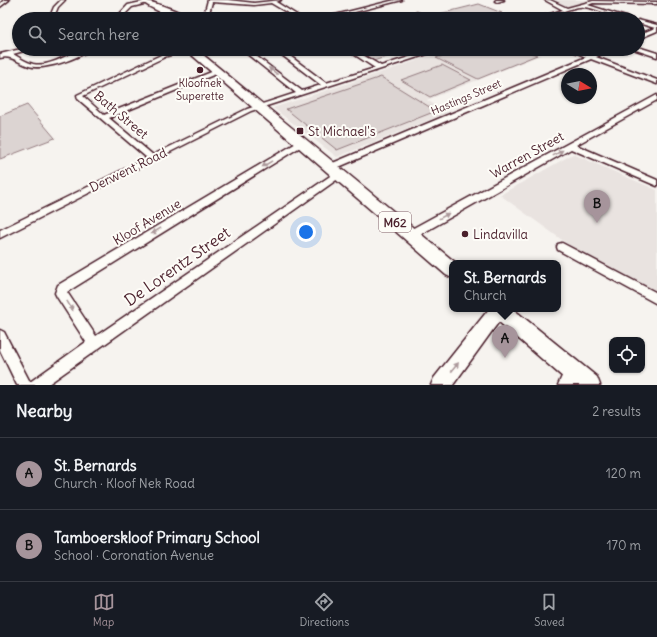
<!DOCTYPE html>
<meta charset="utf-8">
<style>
:root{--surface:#171b24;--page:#242831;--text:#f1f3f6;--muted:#9ea1a6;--line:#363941;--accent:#a6949b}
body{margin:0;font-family:Delius,sans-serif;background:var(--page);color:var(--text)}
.controls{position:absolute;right:12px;bottom:12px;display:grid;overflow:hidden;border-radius:8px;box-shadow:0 1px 3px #0004}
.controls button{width:36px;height:36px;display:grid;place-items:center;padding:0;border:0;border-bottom:1px solid var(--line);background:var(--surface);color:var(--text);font:20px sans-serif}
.compass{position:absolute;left:561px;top:68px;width:36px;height:36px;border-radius:50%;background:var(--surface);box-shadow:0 1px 3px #0004;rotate:100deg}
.you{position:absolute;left:306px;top:232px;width:14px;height:14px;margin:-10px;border:3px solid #fff;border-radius:50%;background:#1a73e8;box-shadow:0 0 0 6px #1a73e833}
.badge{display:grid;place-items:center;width:26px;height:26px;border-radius:50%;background:var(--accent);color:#111;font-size:13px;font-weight:700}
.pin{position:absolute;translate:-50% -33px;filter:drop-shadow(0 1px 2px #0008)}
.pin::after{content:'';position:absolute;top:21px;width:14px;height:12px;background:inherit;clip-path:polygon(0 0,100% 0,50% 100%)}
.popup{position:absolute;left:449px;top:260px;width:112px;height:52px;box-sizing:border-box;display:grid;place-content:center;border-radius:8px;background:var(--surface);filter:drop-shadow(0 1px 3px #0005);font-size:13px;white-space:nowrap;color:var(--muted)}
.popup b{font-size:15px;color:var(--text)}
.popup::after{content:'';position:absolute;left:50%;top:100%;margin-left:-8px;border:8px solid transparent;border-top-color:var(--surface)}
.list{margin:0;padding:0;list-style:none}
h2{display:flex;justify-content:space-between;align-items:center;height:52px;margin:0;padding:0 16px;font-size:17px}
h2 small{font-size:13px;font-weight:400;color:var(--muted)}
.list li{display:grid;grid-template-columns:26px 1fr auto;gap:12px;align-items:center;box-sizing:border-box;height:72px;padding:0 16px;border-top:1px solid var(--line)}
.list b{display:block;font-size:15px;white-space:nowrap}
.list p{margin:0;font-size:13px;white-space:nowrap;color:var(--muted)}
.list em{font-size:13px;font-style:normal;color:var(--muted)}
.icon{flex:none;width:22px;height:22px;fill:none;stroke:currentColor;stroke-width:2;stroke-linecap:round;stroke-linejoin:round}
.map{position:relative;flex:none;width:657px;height:385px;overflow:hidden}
.search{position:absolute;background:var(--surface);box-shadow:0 1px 3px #0004;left:12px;right:12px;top:12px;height:44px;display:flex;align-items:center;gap:10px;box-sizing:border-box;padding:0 14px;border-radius:22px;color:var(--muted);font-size:15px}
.sheet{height:196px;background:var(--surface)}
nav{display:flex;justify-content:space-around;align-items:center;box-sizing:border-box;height:56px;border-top:1px solid var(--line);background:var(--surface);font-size:11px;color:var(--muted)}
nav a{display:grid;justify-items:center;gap:2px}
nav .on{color:var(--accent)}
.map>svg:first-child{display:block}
.built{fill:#e9e3e0}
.green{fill:#dcd4d2;stroke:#937a7e}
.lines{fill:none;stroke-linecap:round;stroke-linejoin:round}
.street-casing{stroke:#4a1f2b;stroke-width:3}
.secondary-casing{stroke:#4a1f2b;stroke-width:3}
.primary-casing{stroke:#4a1f2b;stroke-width:3}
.street{fill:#fdfcf7;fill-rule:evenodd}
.secondary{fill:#fdfcf7;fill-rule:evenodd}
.primary{fill:#fdfcf7;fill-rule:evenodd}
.oneway{fill:#ac999b}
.poi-dot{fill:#4a1f2b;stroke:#fdfcf7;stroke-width:1.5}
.labels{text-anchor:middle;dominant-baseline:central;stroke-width:4;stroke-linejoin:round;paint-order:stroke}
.far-poi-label{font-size:11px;fill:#4a1f2b;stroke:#fdfcf7}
.far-street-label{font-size:11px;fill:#4a1f2b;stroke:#fdfcf7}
.shield{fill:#fdfcf7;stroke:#806168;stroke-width:1}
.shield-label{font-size:12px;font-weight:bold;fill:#4a1f2b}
.street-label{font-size:13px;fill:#4a1f2b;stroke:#fdfcf7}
.poi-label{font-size:13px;fill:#4a1f2b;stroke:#fdfcf7;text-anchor:start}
.near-street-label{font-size:16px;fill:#4a1f2b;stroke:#fdfcf7}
</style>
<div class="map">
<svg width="657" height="385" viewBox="0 0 657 385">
<rect width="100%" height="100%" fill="#f6f3ef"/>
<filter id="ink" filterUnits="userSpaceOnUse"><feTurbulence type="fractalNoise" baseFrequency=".025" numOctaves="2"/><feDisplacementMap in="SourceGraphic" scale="8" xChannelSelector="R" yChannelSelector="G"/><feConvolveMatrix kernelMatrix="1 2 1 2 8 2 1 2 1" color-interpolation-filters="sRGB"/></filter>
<g filter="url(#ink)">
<!-- built -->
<path class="built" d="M550,0H657V2L590,1L566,7Z
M452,49H525L541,55L427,100L447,113L337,157L273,108Z
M573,154L657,190V293L576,250L500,195Z"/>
<!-- green -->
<path class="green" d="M479,4L502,13C482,19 455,25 435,15Z
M417,11L435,19H385Z
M355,49H412L373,61Z
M463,49H522L537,55L478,79L436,58Z
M442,65L471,80L430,97L401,80Z
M381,77L436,111L337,150L286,109Z
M27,105L55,138L0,159V116Z"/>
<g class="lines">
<!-- street casing -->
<g class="street-casing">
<path id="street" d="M4,0H9L0,7V4Z
M61,0H65L58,7L53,19H49L54,7Z
M208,0H228L254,3L281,0L276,2L303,19H298L271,3L254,5L212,2L208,17L184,19L204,15Z
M395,0H402L327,19H319Z
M496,0H504L497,2L495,1Z
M545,0H550L567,8L593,1L657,2V4L593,3L588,5L632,19C616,19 601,9 584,7C574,5 549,19 534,19L563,10Z
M146,1L148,3L132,7L120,19H115L128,5Z
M172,11L174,13L145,19V16Z
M638,20L657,25V31L638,39V35L655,28L638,23Z
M638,47L657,53V57L636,50L635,49H638Z
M21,49H31L13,54C20,58 26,62 33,64C54,68 71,49 91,49C79,58 44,71 29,66C18,63 12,55 0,58V54Z
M181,49H190L167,56L83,96L104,115L214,71H218V73L109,118L153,155L247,109L296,93L241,49H247L302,91L321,85L278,52V50H282L326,83L375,68L346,49H353L381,66L434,49H443L251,111L0,238V230L147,158L78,99L77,95L163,54Z
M568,49H576L591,55L604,49H612L596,57L657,80V84L591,59L334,169L331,170L327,167L328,165L586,57Z
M657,95V100L576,145L657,180V186L571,149L414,238L410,239L406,238L405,235L406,232Z
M298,142H301L305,144L67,292L96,336L336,172H342L343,174L342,176L47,385H17L0,350V330L4,332L30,382L86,342L57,297L55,293L58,285Z
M562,243L657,293V304L558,250L557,247L558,244Z
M572,363L577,365L579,370L572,385H558L567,365Z"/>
</g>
<!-- secondary casing -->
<g class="secondary-casing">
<path id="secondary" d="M489,309H508L453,385H431L434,378Z"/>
</g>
<!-- primary casing -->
<g class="primary-casing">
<path id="primary" d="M141,0C149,0 185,13 190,19C177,19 150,10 141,0Z
M185,49H196L456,263H452V278L446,275Z
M488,309H513L597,377L600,385H572L491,315Z"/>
</g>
<!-- street -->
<use href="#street" class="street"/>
<!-- secondary -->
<use href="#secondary" class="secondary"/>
<!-- primary -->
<use href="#primary" class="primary"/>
</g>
<!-- one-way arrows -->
<defs><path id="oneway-solid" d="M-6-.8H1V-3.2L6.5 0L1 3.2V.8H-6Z"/></defs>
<g class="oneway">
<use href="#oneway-solid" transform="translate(273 71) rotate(-142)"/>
<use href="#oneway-solid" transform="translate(558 153) rotate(-29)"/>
<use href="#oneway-solid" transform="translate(267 164) rotate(149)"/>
<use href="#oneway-solid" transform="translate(444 216) rotate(-29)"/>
<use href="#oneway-solid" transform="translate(156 231) rotate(149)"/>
<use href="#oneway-solid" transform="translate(70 306) rotate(58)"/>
<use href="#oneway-solid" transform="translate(455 367) rotate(-52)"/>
</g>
</g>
<!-- markers -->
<g class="poi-dot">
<circle cx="200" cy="70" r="4"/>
<rect x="296" y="127" width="8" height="8" rx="2"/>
<circle cx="465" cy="234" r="4"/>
</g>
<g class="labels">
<!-- far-poi labels -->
<g class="far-poi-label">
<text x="200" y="83">Kloofnek<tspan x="200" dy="13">Superette</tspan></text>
</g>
<!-- far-street labels -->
<g class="far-street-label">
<text transform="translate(466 97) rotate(-23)">Hastings Street</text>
</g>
<!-- shield labels -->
<rect class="shield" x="379" y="212" width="32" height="20" rx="3"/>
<g class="shield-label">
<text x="395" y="222">M62</text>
</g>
<!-- street labels -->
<g class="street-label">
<text transform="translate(121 115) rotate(40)">Bath Street</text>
<text transform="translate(527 155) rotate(-29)">Warren Street</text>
<text transform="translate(128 170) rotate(-26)">Derwent Road</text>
<text transform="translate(147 222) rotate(-31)">Kloof Avenue</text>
</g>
<!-- poi labels -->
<g class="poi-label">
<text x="308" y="131">St Michael's</text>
<text x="473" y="234">Lindavilla</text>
</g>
<!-- near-street labels -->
<g class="near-street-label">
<text transform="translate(177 266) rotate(-35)">De Lorentz Street</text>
</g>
</g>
</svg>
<div class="controls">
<button><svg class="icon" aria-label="locate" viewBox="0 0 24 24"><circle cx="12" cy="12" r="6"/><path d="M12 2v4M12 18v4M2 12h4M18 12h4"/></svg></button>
</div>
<svg class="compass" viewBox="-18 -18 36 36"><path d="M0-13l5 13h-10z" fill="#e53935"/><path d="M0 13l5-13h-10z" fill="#9ea1a6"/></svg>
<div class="you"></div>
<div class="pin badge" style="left:505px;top:358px">A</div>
<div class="popup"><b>St. Bernards</b>Church</div>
<div class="pin badge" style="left:597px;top:223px">B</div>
<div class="search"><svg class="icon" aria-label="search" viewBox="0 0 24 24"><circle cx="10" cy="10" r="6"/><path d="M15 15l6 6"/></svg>Search here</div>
</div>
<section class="sheet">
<h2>Nearby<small>2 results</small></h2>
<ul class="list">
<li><span class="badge">A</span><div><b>St. Bernards</b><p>Church · Kloof Nek Road</p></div><em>120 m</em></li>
<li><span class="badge">B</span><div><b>Tamboerskloof Primary School</b><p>School · Coronation Avenue</p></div><em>170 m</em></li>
</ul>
</section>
<nav>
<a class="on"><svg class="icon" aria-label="map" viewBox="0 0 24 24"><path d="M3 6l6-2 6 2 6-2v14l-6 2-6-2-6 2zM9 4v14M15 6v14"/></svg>Map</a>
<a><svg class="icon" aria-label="directions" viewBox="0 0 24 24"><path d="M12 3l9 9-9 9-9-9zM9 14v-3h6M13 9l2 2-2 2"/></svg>Directions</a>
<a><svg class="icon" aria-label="saved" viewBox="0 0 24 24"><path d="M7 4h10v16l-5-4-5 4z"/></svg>Saved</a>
</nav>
